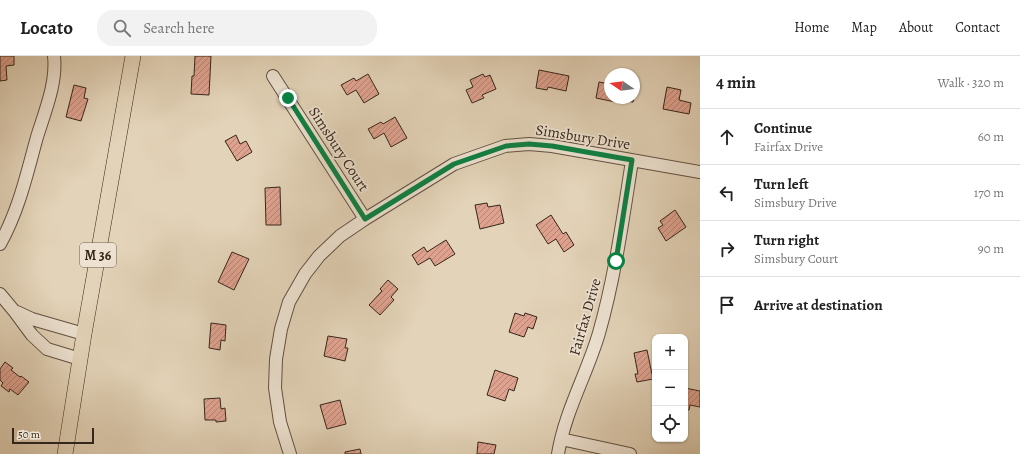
<!DOCTYPE html>
<meta charset="utf-8">
<style>
:root{--surface:#fff;--page:#f2f2f2;--text:#222;--muted:#767676;--line:#e0e0e0}
body{margin:0;font-family:Alegreya,serif;background:var(--page);color:var(--text)}
.controls{position:absolute;right:12px;bottom:12px;display:grid;overflow:hidden;border-radius:8px;box-shadow:0 1px 3px #0004}
.controls button{width:36px;height:36px;display:grid;place-items:center;padding:0;border:0;border-bottom:1px solid var(--line);background:var(--surface);color:var(--text);font:20px sans-serif}
.compass{position:absolute;left:604px;top:12px;width:36px;height:36px;border-radius:50%;background:var(--surface);box-shadow:0 1px 3px #0004;rotate:283deg}
.scale{position:absolute;left:12px;bottom:10px;width:82px;box-sizing:border-box;padding-left:4px;border:2px solid #37261a;border-top:0;font-size:11px;line-height:14px;white-space:nowrap;color:#37261a;-webkit-text-stroke:3px #ede2d1;paint-order:stroke}
.stop{position:absolute;width:12px;height:12px;margin:-9px;border:3px solid #0b8043;border-radius:50%;background:#fff}
.stop.end{background:#0b8043;border-color:#fff;box-shadow:0 1px 4px #0008}
.list{margin:0;padding:0;list-style:none}
h2{display:flex;justify-content:space-between;align-items:center;height:52px;margin:0;padding:0 16px;font-size:17px}
h2 small{font-size:13px;font-weight:400;color:var(--muted)}
.list li{display:grid;grid-template-columns:26px 1fr auto;gap:12px;align-items:center;box-sizing:border-box;height:56px;padding:0 16px;border-top:1px solid var(--line)}
.list b{display:block;font-size:15px;white-space:nowrap}
.list p{margin:0;font-size:13px;white-space:nowrap;color:var(--muted)}
.list em{font-size:13px;font-style:normal;color:var(--muted)}
.icon{flex:none;width:22px;height:22px;fill:none;stroke:currentColor;stroke-width:2;stroke-linecap:round;stroke-linejoin:round}
.map{position:relative;flex:none;width:700px;height:398px;overflow:hidden}
header{display:flex;align-items:center;gap:24px;box-sizing:border-box;height:56px;padding:0 20px;background:var(--surface);border-bottom:1px solid var(--line)}
header strong{font-size:19px}
nav{display:flex;gap:22px;margin-inline-start:auto;font-size:14px}
.search{width:280px;height:36px;background:var(--page);display:flex;align-items:center;gap:10px;box-sizing:border-box;padding:0 14px;border-radius:16px;color:var(--muted);font-size:15px}
main{display:flex}
aside{flex:1;background:var(--surface)}
.map>svg:first-child{display:block}
.building{fill:url(#building-hatch);stroke:#37261a}
.lines{fill:none;stroke-linecap:round;stroke-linejoin:round}
.minor-casing{stroke:#625142;stroke-width:14}
.major-casing{stroke:#37261a;stroke-width:16}
.minor{stroke:#ede2d1;stroke-width:12}
.major{stroke:#e3d3b8;stroke-width:15}
.route{stroke:#0b8043;stroke-width:5}
.labels{text-anchor:middle;dominant-baseline:central;stroke-width:3.5;stroke-linejoin:round;paint-order:stroke}
.shield{fill:#ede2d1;stroke:#6e5e51;stroke-width:1}
.shield-label{font-size:14px;font-weight:bold;fill:#37261a}
.street-label{font-size:15px;fill:#37261a;stroke:#ede2d1}
</style>
<header>
<strong>Locato</strong>
<div class="search"><svg class="icon" aria-label="search" viewBox="0 0 24 24"><circle cx="10" cy="10" r="6"/><path d="M15 15l6 6"/></svg>Search here</div>
<nav><a>Home</a><a>Map</a><a>About</a><a>Contact</a></nav>
</header>
<main>
<div class="map">
<svg width="700" height="398" viewBox="0 0 700 398">
<defs>
<pattern id="building-hatch" width="6" height="6" patternUnits="userSpaceOnUse"><rect width="6" height="6" fill="#dfa28f"/><path d="M-1 1l2-2M0 6l6-6M5 7l2-2" fill="none" stroke="#b68474"/></pattern>
</defs>
<rect width="100%" height="100%" fill="#e3d3b8"/>
<filter id="stains"><feTurbulence type="fractalNoise" baseFrequency=".005" numOctaves="4"/><feColorMatrix values="0 0 0 0 .2 0 0 0 0 .09 0 0 0 0 .02 0 0 0 .5 -.17"/></filter>
<radialGradient id="worn" r=".72"><stop offset=".6" stop-color="#630" stop-opacity="0"/><stop offset="1" stop-color="#630" stop-opacity=".3"/></radialGradient>
<!-- building -->
<path class="building" d="M0,0H14V9L6,10L7,24L0,25Z
M195,0H211L209,39L191,38L192,20H194Z
M539,14L569,20L566,35L548,31L547,34L536,32Z
M368,18L379,38L364,47L356,34L347,39L341,29L354,22L356,25Z
M483,18L485,21L490,19L496,33L482,39L484,42L472,47L466,34L473,31L470,24Z
M599,26L610,28V42H634V33H636L633,46L621,44L620,47L596,42Z
M74,29L86,32L84,42L88,43L81,65L66,61Z
M667,31L681,34L679,44L691,47L689,58L663,53Z
M395,61L407,82L391,91L384,77L374,83L368,73L381,66L383,68Z
M236,79L240,88L246,85L252,96L237,105L225,85Z
M280,131L281,169H266L265,132Z
M487,147L488,151L500,149L504,167L480,173L475,149Z
M675,154L686,171L666,185L658,172L663,169L660,165Z
M551,159L563,178L566,176L574,189L564,196L556,183L548,188L536,169Z
M446,184L455,198L435,210L430,202L418,209L412,199L424,191L427,196Z
M232,196L249,203L234,234L218,226Z
M388,224L398,233L391,241L394,244L380,259L369,249L382,235L380,233Z
M515,257L524,260L525,257L537,261L533,273L528,271L524,281L509,276Z
M211,267L226,269L225,285L221,284L220,294L209,292Z
M328,280L347,283L345,292H348L345,305L324,300Z
M647,294L653,323L637,326L635,318H638L634,297Z
M5,306L13,312L11,314L20,321L21,320L29,326L18,339L10,333L9,336L1,330L3,327L0,324V313Z
M495,314L518,322L514,335L509,333L505,345L487,339Z
M685,332L700,335V351L690,349L689,354L685,353Z
M220,342L221,353L225,352L226,365L216,366V364H205L204,343Z
M340,344L346,368L327,373L320,349Z
M478,386L496,389L494,398H477Z
M360,393L361,398H345V396Z"/>
<g class="lines">
<!-- minor casing -->
<g class="minor-casing">
<path id="minor" d="M273,20L365,163
M0,188C19,154 27,117 37,81C45,55 57,27 54,0
M0,238L15,256L32,279L47,293L80,303
M17,256L32,263L84,278
M561,383L630,398
M290,398L280,366L275,332L276,303L281,273L289,246L305,218L319,200L340,180L365,163L454,108L505,90L529,88L552,90L700,116
M558,398C565,355 587,318 599,277C615,221 623,162 632,105"/>
</g>
<!-- major casing -->
<g class="major-casing">
<path id="major" d="M65,398L84,278L133,0"/>
</g>
<!-- minor -->
<use href="#minor" class="minor"/>
<!-- major -->
<use href="#major" class="major"/>
</g>
<g class="lines">
<!-- route -->
<path class="route" d="M288,42L365,163L454,108L506,90L529,88L552,90L632,104L616,205"/>
</g>
<g class="labels">
<!-- shield labels -->
<rect class="shield" x="80" y="187" width="36" height="24" rx="3"/>
<g class="shield-label">
<text x="98" y="199">M 36</text>
</g>
<!-- street labels -->
<g class="street-label">
<text transform="translate(583 81) rotate(9)">Simsbury Drive</text>
<text transform="translate(339 93) rotate(57)">Simsbury Court</text>
<text transform="translate(585 261) rotate(-74)">Fairfax Drive</text>
</g>
</g>
<rect width="100%" height="100%" filter="url(#stains)"/>
<rect width="100%" height="100%" fill="url(#worn)"/>
</svg>
<div class="controls">
<button>+</button>
<button>−</button>
<button><svg class="icon" aria-label="locate" viewBox="0 0 24 24"><circle cx="12" cy="12" r="6"/><path d="M12 2v4M12 18v4M2 12h4M18 12h4"/></svg></button>
</div>
<svg class="compass" viewBox="-18 -18 36 36"><path d="M0-13l5 13h-10z" fill="#e53935"/><path d="M0 13l5-13h-10z" fill="#767676"/></svg>
<div class="scale">50 m</div>
<div class="stop" style="left:616px;top:205px"></div>
<div class="stop end" style="left:288px;top:42px"></div>
</div>
<aside>
<h2>4 min<small>Walk · 320 m</small></h2>
<ul class="list">
<li><svg class="icon" aria-label="ahead" viewBox="0 0 24 24"><path d="M12 20V5M6 11l6-6 6 6"/></svg><div><b>Continue</b><p>Fairfax Drive</p></div><em>60 m</em></li>
<li><svg class="icon" aria-label="left" viewBox="0 0 24 24"><path d="M17 20v-9H6M10 6l-5 5 5 5"/></svg><div><b>Turn left</b><p>Simsbury Drive</p></div><em>170 m</em></li>
<li><svg class="icon" aria-label="right" viewBox="0 0 24 24"><path d="M7 20v-9h11M14 6l5 5-5 5"/></svg><div><b>Turn right</b><p>Simsbury Court</p></div><em>90 m</em></li>
<li><svg class="icon" aria-label="arrive" viewBox="0 0 24 24"><path d="M6 21V4h12l-3 4 3 4H6"/></svg><div><b>Arrive at destination</b></div></li>
</ul>
</aside>
</main>
